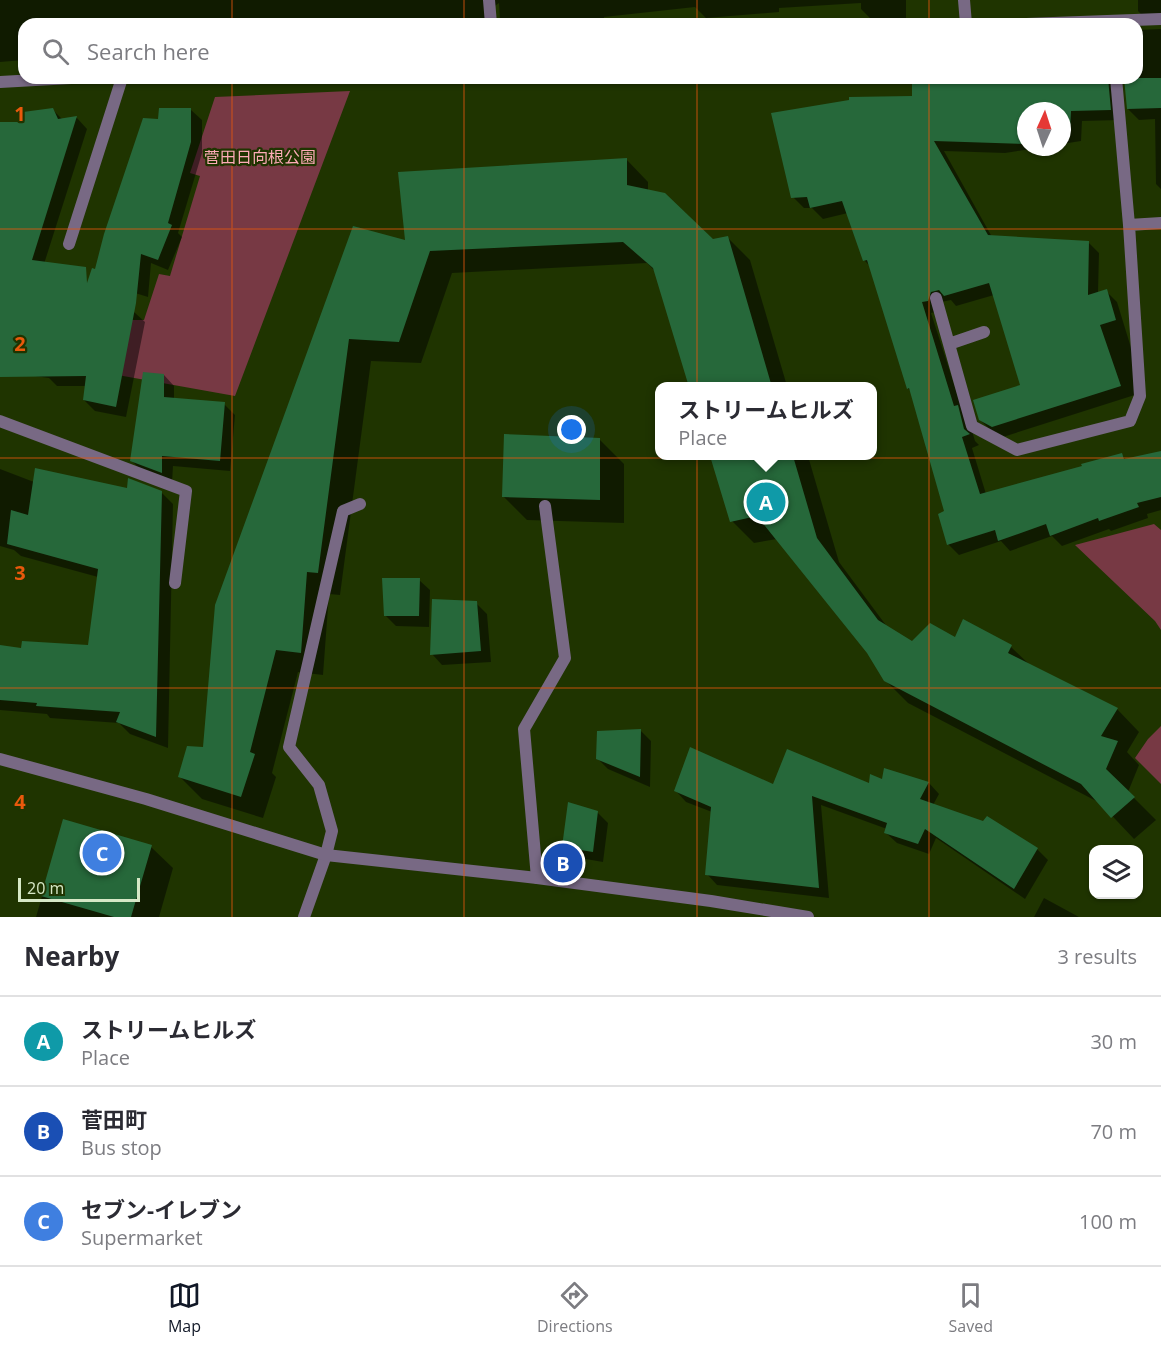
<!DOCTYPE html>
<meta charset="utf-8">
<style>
:root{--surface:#fff;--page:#f2f2f3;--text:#2b2b33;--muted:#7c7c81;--line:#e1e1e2;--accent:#111827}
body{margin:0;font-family:"Open Sans","Noto Sans JP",sans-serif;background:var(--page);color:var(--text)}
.controls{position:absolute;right:18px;bottom:18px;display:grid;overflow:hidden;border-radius:12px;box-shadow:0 2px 4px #0004}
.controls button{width:54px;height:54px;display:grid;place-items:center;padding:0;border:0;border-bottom:2px solid var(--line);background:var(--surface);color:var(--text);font:30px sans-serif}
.compass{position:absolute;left:1017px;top:102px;width:54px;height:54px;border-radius:50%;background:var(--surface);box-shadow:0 2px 4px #0004;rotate:3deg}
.scale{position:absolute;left:18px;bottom:15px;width:122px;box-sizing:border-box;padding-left:6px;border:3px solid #d6e8c6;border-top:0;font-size:16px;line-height:21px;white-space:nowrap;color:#d6e8c6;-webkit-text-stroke:4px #1f3400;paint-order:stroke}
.you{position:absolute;left:572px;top:430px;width:21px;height:21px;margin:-15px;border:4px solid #fff;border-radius:50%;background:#1a73e8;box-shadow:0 0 0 9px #1a73e833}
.badge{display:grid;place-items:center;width:39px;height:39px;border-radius:50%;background:var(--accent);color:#fff;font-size:20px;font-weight:700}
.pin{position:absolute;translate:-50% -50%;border:3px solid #fff;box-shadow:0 2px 6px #0006}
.popup{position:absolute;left:655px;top:382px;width:222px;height:78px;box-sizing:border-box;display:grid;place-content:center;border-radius:12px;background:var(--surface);filter:drop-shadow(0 2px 4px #0005);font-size:20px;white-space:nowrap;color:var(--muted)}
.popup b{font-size:22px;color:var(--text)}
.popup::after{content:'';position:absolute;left:50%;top:100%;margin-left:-12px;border:12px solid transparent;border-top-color:var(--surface)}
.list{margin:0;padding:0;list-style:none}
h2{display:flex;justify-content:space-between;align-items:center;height:78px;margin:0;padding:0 24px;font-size:26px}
h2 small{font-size:20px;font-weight:400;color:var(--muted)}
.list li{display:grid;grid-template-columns:39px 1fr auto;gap:18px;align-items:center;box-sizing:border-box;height:90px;padding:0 24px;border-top:2px solid var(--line)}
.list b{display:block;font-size:22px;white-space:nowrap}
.list p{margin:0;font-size:20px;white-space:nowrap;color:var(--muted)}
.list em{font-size:20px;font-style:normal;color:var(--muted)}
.icon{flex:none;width:33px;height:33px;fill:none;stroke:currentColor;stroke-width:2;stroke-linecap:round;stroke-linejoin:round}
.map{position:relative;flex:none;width:1161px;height:917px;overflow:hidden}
.search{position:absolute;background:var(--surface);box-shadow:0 2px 4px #0004;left:18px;right:18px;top:18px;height:66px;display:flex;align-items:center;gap:15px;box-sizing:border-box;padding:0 21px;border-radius:18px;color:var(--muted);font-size:22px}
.sheet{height:348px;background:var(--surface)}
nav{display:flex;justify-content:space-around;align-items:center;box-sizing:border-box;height:84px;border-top:2px solid var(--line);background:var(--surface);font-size:16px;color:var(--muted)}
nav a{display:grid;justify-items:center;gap:3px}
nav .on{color:var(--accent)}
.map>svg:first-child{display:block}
.green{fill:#773944}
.shadow{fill:#0007}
.building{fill:#26683a}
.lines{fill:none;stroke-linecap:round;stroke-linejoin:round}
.service{stroke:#786984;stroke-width:12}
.minor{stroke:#786984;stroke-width:12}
.tertiary{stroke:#786984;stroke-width:12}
.grid{fill:none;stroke:#e8590c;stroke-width:1.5;stroke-opacity:0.55}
.labels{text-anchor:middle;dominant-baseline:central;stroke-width:4.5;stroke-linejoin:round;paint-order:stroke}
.park-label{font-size:16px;fill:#fdabb7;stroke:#1f3400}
.grid-label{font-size:20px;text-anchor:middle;font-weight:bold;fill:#e8590c;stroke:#1f3400;stroke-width:4.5;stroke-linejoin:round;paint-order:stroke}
</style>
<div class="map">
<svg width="1161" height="917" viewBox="0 0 1161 917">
<rect width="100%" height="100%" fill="#1f3400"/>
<!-- green -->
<path class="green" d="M350,91L235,396L112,374L121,320H144L159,274L170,276L200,176L190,173L215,97Z
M1154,524L1161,530V630L1155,621L1075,545Z
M1161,726V784L1135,758L1148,739Z"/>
<!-- shadow -->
<path class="shadow" d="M0,0H906V19L872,20L861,9V3L779,8V12L706,18L695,7L604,17L605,24H505L500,19L499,3L492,8V24H143L122,18L121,24H24V60L0,62Z
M1138,0H1161V22H1149L1138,11Z
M1161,29V189L1156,184L1155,119L1139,120L1128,109L1126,81L1121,82V120L1082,121L1081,141L1062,144V111H1026V147H1044L1005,153L944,151L992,237L1088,242L1099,253L1098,293L1106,291L1117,302L1140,377L1141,393L1003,437L992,431L980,420L1022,386L994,295L956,306L951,300L941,302L939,311L931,313L963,412L968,417L975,441L979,445L972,448L986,494L1084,467L1121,454L1126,460L1161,459V510L1147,514L1148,518L1111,531L1109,529L1062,546L1052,536L1010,551L1001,541L959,555L948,544L945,512L911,392L908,388L871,267L864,260L848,213L823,219L812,208H804L793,197L913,97L950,85V78H1137V30Z
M53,110L63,120L77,118L87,129L44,264L0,250V123L24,124Z
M191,110L202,120V153L178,233L182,237L168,270L151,263L148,297L106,284L160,121Z
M626,159L648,182V192L713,241L727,237L750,260L787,386H690L655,271L647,263L452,273L421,363L371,361L340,595L329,594L323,675L298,672L272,773L276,777L263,818L202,799L180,777L205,748L354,227L407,242Z
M0,292L134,312L145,322L126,417L95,411L84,400L86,386H57L49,378L0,371Z
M164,375L174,386V399L224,404L235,415L230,471L173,466L172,483L143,472L132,461Z
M600,440L624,464V523L527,520L503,496Z
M712,456H808L839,562L888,628L912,643L955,639L963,621L1011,647L1032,667L1117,709L1139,732L1127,752L1139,765L1128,792L1156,820L1134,839L1100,803L908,703L885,680L869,652L777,539L754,543L732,521Z
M0,469L34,482L161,492L173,504L168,748L130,734L119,723L50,718L47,714L0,710V647L22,650L89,646L98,577L21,556L14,550L0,546Z
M419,580L430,590L429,627L396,626L385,615Z
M476,603L487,614L491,662L442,665L432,654Z
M640,730L651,741L650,787L608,769L597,758Z
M885,770L929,783L939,794L933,805L1037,849L1048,860L1025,899L936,838L929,854L897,843L886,833L887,829L821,805L829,898L717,885L707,874L712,812L686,802L676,791L774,786H871L884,781Z
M597,812L608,823L603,862L574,857L564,846Z
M64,821L151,847L173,868L159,917H36Z
M1044,898L1079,917H1034Z"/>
<!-- building -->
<path class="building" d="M1024,78H1108L1111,110L1071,111L1070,131L1062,132V111H1026V144L934,141L988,235L1089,241L1088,295L1107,289L1116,320L1100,325L1121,386L992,427L979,420L973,400L1020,385L989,283L944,296L939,290L931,292L928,301L922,302L954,406L958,405L964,429L970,434L962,437L980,494L1082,466L1081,464L1122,453L1124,459L1161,451V497L1137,503L1139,507L1099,521L1098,518L1050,536L1046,524L998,541L995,530L947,545L938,514L944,511L909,388L907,389L867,260L863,261L842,201L810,208L807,197L791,198L771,113L849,100V97L912,96V84H977Z
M1124,78H1161V108L1127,109Z
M53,108L58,119L77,116L32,260L86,267L87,283L92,268L95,269L104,234L143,118L158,119L159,108H191V142L168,223L172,225L158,260L141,254L136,303L116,407L83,400L86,376L0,377V122H22L23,112Z
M627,158V185L665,193L713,239L728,236L772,387H689L653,268L623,242L430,251L399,342L349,339L318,573L307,572L301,653L276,650L250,752L255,754L241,797L178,777L187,746L203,747L215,605L353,226L405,240L398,172Z
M143,372L164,374V397L225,402L220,461L162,456V473L130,461Z
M504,434L600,438V500L502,497Z
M710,456H793L817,538L878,620L912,641L930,623L955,637L963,619L1012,645L1008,653L1118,708L1101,736L1118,741L1106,769L1135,797L1111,818L1081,784L884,681L867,653L757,516L730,522Z
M35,468L127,488L128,478L162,491L156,737L116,722L120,712L36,706L37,703L0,700V645L21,648L22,641L88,645L98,569L7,544L11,510L28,515Z
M382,578H420L419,616H384Z
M432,599L477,601L481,651L430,655Z
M641,729L640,777L596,759L597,731Z
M690,747L773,784L787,749L869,783L870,774L882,779L884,768L929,782L920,799L983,821L987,816L1038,848L1014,889L925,829L918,844L884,833L887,823L812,796L819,888L705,875L711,807L674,791Z
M568,802L598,811L593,852L562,847Z
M63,819L152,845L131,917H114L41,896Z"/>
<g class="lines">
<!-- service -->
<path class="service" d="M326,855L332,831L319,785L289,747L343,511L360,504
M537,878L524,729L565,658L545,506"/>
<!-- minor -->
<path class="minor" d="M489,0L491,24
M964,0L966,24
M1026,24L1161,19
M1116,78L1129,225L1161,223
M0,82L71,78
M69,244L122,78
M936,298L972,426L1017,450L1130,421L1140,396L1129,225
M949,344L984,332
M0,421L186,491L175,583
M304,917L326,855"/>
<!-- tertiary -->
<path class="tertiary" d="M0,759L146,799L326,855L537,878L711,901L808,917"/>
</g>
<!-- grid -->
<path class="grid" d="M232,0V24M464,0V24M697,0V24M929,0V24M232,78V917M464,78V917M697,78V917M929,78V917M0,229H1161M0,458H1161M0,688H1161"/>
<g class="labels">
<!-- park labels -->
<g class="park-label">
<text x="260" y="157">菅田日向根公園</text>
</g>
</g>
<g class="grid-label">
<text x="20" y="121">1</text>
<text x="20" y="351">2</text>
<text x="20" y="580">3</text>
<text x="20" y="809">4</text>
</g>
</svg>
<div class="controls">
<button><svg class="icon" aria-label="layers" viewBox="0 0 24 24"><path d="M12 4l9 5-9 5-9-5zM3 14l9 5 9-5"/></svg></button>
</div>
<svg class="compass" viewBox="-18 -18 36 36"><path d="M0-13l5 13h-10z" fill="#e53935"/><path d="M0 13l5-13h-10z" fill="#7c7c81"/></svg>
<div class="scale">20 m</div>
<div class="you"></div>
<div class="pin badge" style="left:766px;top:502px;background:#0f9aa8">A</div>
<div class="popup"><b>ストリームヒルズ</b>Place</div>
<div class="pin badge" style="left:563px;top:863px;background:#1a4fb4">B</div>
<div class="pin badge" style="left:102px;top:853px;background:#3f7fe0">C</div>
<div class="search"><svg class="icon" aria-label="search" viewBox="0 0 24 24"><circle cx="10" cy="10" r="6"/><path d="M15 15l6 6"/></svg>Search here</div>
</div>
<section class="sheet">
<h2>Nearby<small>3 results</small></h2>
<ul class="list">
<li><span class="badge" style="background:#0f9aa8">A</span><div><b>ストリームヒルズ</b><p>Place</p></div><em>30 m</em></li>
<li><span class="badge" style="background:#1a4fb4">B</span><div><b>菅田町</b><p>Bus stop</p></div><em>70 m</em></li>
<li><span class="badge" style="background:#3f7fe0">C</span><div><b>セブン-イレブン</b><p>Supermarket</p></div><em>100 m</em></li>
</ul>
</section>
<nav>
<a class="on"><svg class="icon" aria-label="map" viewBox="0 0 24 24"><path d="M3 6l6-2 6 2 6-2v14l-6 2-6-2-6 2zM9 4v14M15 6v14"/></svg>Map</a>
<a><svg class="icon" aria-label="directions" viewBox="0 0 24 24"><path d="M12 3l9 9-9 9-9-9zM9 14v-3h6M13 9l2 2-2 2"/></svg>Directions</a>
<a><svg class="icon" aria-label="saved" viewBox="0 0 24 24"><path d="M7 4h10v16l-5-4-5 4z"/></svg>Saved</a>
</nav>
